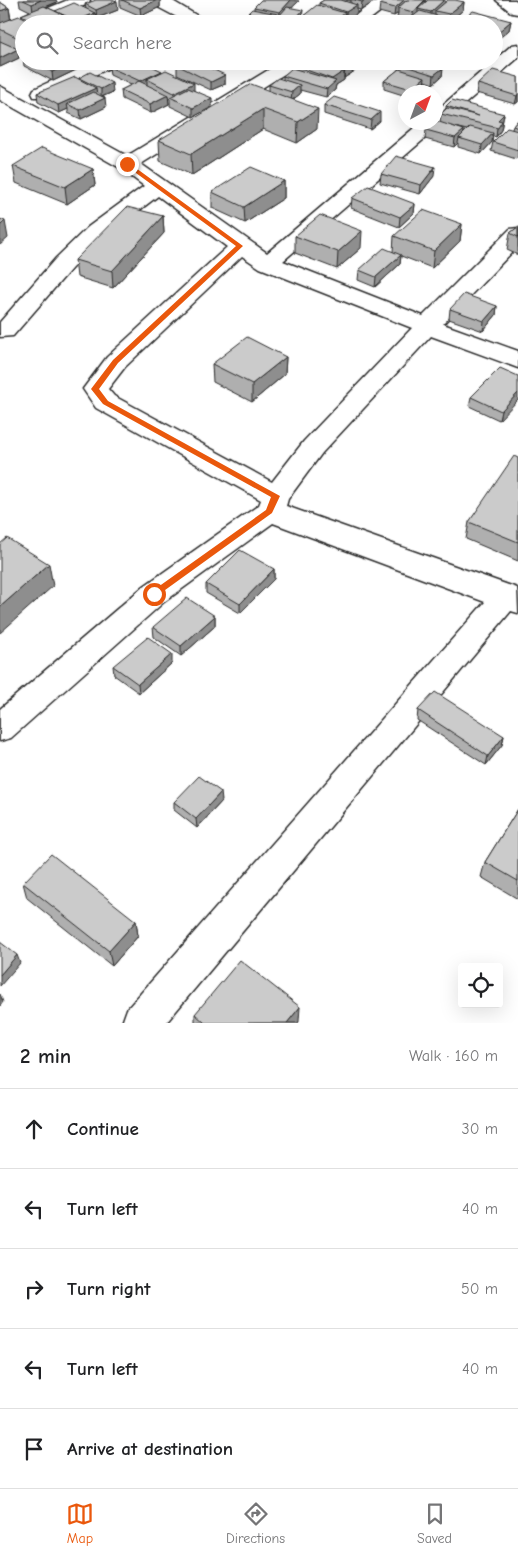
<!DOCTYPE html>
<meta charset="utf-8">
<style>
:root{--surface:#fff;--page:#f2f2f2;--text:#202124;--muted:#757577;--line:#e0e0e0;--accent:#ea580c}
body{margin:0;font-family:"Comic Neue",sans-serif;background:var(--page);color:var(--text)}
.controls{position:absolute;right:15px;bottom:15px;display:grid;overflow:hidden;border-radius:5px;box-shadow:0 5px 20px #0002}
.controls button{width:45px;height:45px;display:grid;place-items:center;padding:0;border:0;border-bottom:1px solid var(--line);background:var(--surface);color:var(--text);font:25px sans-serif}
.compass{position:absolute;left:398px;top:85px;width:45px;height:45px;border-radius:50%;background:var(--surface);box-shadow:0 5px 20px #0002;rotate:41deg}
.stop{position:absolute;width:15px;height:15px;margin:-11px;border:4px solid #ea580c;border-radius:50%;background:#fff}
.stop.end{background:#ea580c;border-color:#fff;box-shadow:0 1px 5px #0008}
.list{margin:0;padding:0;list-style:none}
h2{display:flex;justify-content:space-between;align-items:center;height:65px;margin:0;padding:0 20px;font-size:21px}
h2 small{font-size:16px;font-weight:400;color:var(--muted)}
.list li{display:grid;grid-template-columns:32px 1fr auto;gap:15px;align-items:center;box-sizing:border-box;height:80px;padding:0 20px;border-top:1px solid var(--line)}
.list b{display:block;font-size:19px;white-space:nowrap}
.list em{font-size:16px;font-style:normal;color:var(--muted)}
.icon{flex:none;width:28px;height:28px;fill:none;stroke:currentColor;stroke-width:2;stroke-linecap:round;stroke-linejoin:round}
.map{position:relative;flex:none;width:518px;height:1023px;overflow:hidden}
.search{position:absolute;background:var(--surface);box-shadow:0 5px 20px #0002;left:15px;right:15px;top:15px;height:55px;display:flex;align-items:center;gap:12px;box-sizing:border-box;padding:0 18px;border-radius:28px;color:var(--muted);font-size:19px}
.sheet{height:465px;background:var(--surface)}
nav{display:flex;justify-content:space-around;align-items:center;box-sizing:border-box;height:70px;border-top:1px solid var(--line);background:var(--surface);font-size:14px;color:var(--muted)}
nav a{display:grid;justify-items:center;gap:2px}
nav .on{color:var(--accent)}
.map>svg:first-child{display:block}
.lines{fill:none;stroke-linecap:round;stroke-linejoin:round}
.minor-casing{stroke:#2b2b2b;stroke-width:3}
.minor{fill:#fff;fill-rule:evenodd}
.wall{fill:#afafaf;stroke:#2b2b2b;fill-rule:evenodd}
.shaded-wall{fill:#8e8e8e;stroke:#2b2b2b}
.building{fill:#cbcbcb;stroke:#2b2b2b}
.route{fill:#ea580c}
</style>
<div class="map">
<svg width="518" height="1023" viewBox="0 0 518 1023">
<rect width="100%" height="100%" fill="#fff"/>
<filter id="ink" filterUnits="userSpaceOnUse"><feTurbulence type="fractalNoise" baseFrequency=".02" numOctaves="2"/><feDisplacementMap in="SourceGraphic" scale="10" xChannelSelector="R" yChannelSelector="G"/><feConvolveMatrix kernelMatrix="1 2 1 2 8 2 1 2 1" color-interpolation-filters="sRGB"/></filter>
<g filter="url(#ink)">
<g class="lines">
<!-- minor casing -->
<g class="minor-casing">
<path id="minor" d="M68,0H90L88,4L40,24H24V29L16,24L19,20Z
M150,0H171L211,24H190L152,4Z
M376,0H395L364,24H344Z
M496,0H515L518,2V14L512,13Z
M518,44V58L283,261L423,316L510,229L518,228V246L443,324L518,351V368L431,336L322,453L288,499L286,506L517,588L518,613L511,611L166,1023H122L127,1009L485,602L273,523L164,602L11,738L0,741V709L144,586L259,505L261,500L96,408L83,389L107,357L227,247L158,196L104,237L72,268L13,336L0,337V322L56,258L88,227L144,186L120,168L0,100V86L127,156L283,61H305L141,164L267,253L421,122H436V111L512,45ZM242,256L260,268L412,328L304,441L272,482L114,396L108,389L125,367Z
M95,61H119L116,65L48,97H34L32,93L34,89Z"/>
</g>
<!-- minor -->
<use href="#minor" class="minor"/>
</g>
<!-- wall -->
<path class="wall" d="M19,0H56L57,2L46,7L55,11L86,9L85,4L118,10L97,18L95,17V22L90,24H24V55L18,53L19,58L0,67V2L9,8L11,19L22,17L21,15L30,11L20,6Z
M120,0H160V7L141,16L120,7Z
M324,0H377L361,10L357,9V14L345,20L342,24H239V22L254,10V7L299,1L291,8L303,16L319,6V3Z
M426,0L425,2H464L463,10L448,23L447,24H403L409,19L397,17L398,13L394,16L379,12L380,4Z
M511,21L509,30L494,42V24H457L458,23Z
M23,57H24V61H89L81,65L77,63L78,69L53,81L24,66Z
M303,61H361V67L344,78V80L336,85L335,90L326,97L300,90V94L293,99L317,129L297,143L263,129L192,175L160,161L159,140L269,90V85L283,80V76L295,69V66Z
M470,61H480L478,63Z
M399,64L443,68L442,76L433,84L425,81L424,86L416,92H406V96L384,89V81L398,70Z
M177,65L225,75V84L211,90L177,74Z
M109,67L162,72L194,90L212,107L193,117L170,106V99L168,98L169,104L151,113L122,99L121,90L131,85L110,75Z
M518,77V102L515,104L476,93L478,84Z
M79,78L113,92L102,97L106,107L81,119L68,113V109L59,113L38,102L37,93L79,79Z
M324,105L380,121L370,129L324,114Z
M446,106L504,114L501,130L496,137L493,136L492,142L481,154L458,147V143L454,147L425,139L426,130L440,123L441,114L446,108ZM454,127L467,130L463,133L464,130Z
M518,120V157L516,159L491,151L493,142L512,129L513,126Z
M13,166L93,169L95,185L67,204L16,183Z
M381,174L434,176L420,194L380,183Z
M284,181V198L245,223L212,208V192Z
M352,198L415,204L414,213L399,227L351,208Z
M163,216L164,233L113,288L77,277L75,260Z
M462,224L460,241L432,268L401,256L400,264L375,287L358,280L359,270L393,252L394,236Z
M518,227V255L507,250L510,233Z
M295,236L361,248L337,269L295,253Z
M497,306L496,315L483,331L449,319L450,309Z
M286,357L285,374L252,402L213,382L212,364Z
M518,376L499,420L469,406L471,397Z
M518,458V561L466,539L469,522Z
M274,569V579L240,613L206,593V584Z
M215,616V626L181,656L154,637L153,627Z
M172,663L139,693L114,675L113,666Z
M418,710L504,736L502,745L486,765L417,720Z
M222,801L197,828L174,810V802Z
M518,809V899L481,877L485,862Z
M23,883L136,921L138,936L112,966L27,898Z
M195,1014L299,1021L298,1023H195Z"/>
<!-- shaded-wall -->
<path class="shaded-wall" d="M41,0H56L57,2L33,12L32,4Z
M157,0H160V7L141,16L140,8Z
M291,0L299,1L279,20L280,12Z
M347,0H351V4L346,7Z
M365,0H377L361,10L362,2Z
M404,0H409L398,8V13L394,16L395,8Z
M426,0L425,8L418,9V15L413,20V12Z
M444,0H445V7L435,11V17L430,21L431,12Z
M117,1L118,10L97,18L96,10Z
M464,2L463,10L448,23L449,14Z
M357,5V14L346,21V12Z
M9,8L11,23L0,27V11Z
M303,10L302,19L298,24H291Z
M95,13V22L90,24H71V23Z
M345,13V21L342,24H331Z
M278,14V23L277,24H269Z
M448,19L447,24H442Z
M511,21L509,30L495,42L496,34Z
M18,49L19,58L0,67V58Z
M75,61H77L78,69L53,81L52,72Z
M81,61H89L81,65Z
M357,61H361V67L344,78L345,69Z
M443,68L442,76L433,84L434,75Z
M162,71V79H147V87L140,81Z
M344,71V80L336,85L335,90L326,97L327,89L332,84V79Z
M225,75V84L211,90V82Z
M425,77L424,86L416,92H410L411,89Z
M112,83L113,92L101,97V89Z
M194,83V92L175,100L174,93Z
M300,85V94L291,101L292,92Z
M96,88L97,97L67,104L68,109L59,113L58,105Z
M518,94V102L515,104L517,96Z
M168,95L169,104L151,113L150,104Z
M105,98L106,107L81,119L80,110Z
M212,98V107L193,117V108Z
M263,109V129L192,175L191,154Z
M318,109L317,129L297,143L298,122Z
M380,112V121L370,129L371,120Z
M504,114L501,130L496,137L498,120Z
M464,130L463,139L459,138L458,143L454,147L455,138Z
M493,133L492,142L481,154L482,145Z
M435,167L434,176L420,194L421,185Z
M93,169L95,185L67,204L65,187Z
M284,181V198L245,223L244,207Z
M415,204L414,213L399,227L400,217Z
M163,216L164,233L113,288L112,271Z
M5,221L8,238L0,245V226Z
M462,224L460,241L432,268L434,251Z
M362,231L361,248L337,269L338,252Z
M401,255L400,264L375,287L376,277Z
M497,306L496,315L483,331L484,321Z
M286,357L285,374L252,402V384Z
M518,393V400L499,420L501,411Z
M49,564L53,586L0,633V607Z
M274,569V579L240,613V604Z
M215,616V626L181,656V646Z
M172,654V663L139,693L138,684Z
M504,736L502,745L486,765L488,756Z
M221,792L222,801L197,828L196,819Z
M136,921L138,936L112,966L109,951Z
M17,955L20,963L0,986V975Z
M0,994L3,1002L0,1006Z
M300,1007L299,1021L298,1023H287Z"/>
<!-- building -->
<path class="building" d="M23,0H41L32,4Z
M96,0H114L117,1L96,10L85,4Z
M122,0H157L140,8Z
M261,0H291L280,12L254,7Z
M324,0H341L357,5L346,12L319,3Z
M355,0H365L362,2Z
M384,0H404L395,8L380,4Z
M407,0H425L413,12L398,8Z
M428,0H444L431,12L418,9Z
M448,0H455L464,2L449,14L435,11Z
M0,2L9,8L0,11Z
M74,3L95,13L76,21L55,11Z
M317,5L345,13L331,24L302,17Z
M44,6L81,23L40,24L21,15Z
M287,7L303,10L291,24H272Z
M252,9L278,14L269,24H247L239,22Z
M420,11L448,19L442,24H403Z
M473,11L511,21L496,34L494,33V24H462L458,23Z
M19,16L35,24H24V41L0,29V23Z
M109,20L116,24H101Z
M204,20L212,24H197Z
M302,20L316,24H296Z
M0,41L18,49L0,58Z
M31,61H75L52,72Z
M120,61H141L162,71L140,81L109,67Z
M186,61H195L225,75L211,82L177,65Z
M303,61H315L344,71L332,79L295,66Z
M321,61H357L345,69Z
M403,61H422L443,68L434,75L399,64Z
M292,68L336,81L327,89L283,76Z
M399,69L425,77L411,89L384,81Z
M166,70L194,83L174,93L147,79Z
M493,70L518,77V94L517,96L478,84Z
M90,72L112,83L101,89L79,78Z
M75,77L96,88L58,105L37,93Z
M278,78L300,85L292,92L269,85Z
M139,81L168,95L150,104L121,90Z
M251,84L318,109L298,122L263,109L191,154L159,140Z
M188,88L212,98L193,108L170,97Z
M93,92L105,98L80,110L67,104Z
M334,97L380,112L371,120L324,105Z
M452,100L504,114L498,120L502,121L498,128L441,114L447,108L479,116L446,106Z
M518,120V128L513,126Z
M436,121L464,130L455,138L426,130L433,122H436Z
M470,127L493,133L482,145L459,138Z
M507,128L518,131V150L493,142Z
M42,148L93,169L65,187L13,166Z
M396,156L435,167L421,185L381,174Z
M251,167L284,181L244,207L212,192Z
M368,186L415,204L400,217L352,198Z
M127,207L163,216L112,271L75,260Z
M423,210L462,224L434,251L394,236Z
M320,215L362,231L338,252L295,236Z
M0,219L5,221L0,226Z
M518,227V237L510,233Z
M384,248L401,255L376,277L359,270Z
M464,294L497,306L484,321L450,309Z
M247,337L286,357L252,384L212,364Z
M500,368L518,376V393L501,411L471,397Z
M514,456L518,458V542L469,522Z
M7,538L49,564L0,607V544Z
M240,550L274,569L240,604L206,584Z
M187,598L215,616L181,646L153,627Z
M148,637L172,654L138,684L113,666Z
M435,692L504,736L488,756L418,710Z
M199,776L221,792L196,819L174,802Z
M518,809V881L485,862Z
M51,854L136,921L109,951L23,883Z
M0,942L17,955L0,975Z
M240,960L300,1007L287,1023H205L195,1014Z"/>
</g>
<!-- route -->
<path class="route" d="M125,163H129L243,246L118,363L99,389L108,401L280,496L272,513L154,598L151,597V592L266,510L271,497L103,404L91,389L113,360L236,246L125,165Z"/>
</svg>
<div class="controls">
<button><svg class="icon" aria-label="locate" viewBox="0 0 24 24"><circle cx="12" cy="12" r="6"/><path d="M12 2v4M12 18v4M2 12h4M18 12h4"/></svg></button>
</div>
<svg class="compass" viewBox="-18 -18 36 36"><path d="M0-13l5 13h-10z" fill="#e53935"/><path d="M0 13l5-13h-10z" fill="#757577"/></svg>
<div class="stop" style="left:154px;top:594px"></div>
<div class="stop end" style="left:127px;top:164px"></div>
<div class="search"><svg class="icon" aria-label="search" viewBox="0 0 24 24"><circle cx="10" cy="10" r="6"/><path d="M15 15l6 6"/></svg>Search here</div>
</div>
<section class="sheet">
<h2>2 min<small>Walk · 160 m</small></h2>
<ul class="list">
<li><svg class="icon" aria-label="ahead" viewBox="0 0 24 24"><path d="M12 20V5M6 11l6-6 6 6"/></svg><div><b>Continue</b></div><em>30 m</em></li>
<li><svg class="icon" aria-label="left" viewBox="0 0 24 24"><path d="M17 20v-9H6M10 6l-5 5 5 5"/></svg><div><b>Turn left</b></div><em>40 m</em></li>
<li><svg class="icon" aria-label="right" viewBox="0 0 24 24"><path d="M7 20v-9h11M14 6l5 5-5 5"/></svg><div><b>Turn right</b></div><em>50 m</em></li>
<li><svg class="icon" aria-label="left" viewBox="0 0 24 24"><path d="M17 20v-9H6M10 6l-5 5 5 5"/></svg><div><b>Turn left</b></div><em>40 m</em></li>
<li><svg class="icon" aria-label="arrive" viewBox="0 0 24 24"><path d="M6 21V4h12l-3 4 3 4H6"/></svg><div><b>Arrive at destination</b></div></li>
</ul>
</section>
<nav>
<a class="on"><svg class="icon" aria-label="map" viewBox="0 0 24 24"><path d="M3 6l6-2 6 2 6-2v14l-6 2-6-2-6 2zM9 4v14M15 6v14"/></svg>Map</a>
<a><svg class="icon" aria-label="directions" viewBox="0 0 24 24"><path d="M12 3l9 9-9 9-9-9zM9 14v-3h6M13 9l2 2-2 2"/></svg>Directions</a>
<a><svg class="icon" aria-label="saved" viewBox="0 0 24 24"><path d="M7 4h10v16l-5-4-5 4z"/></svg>Saved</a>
</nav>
